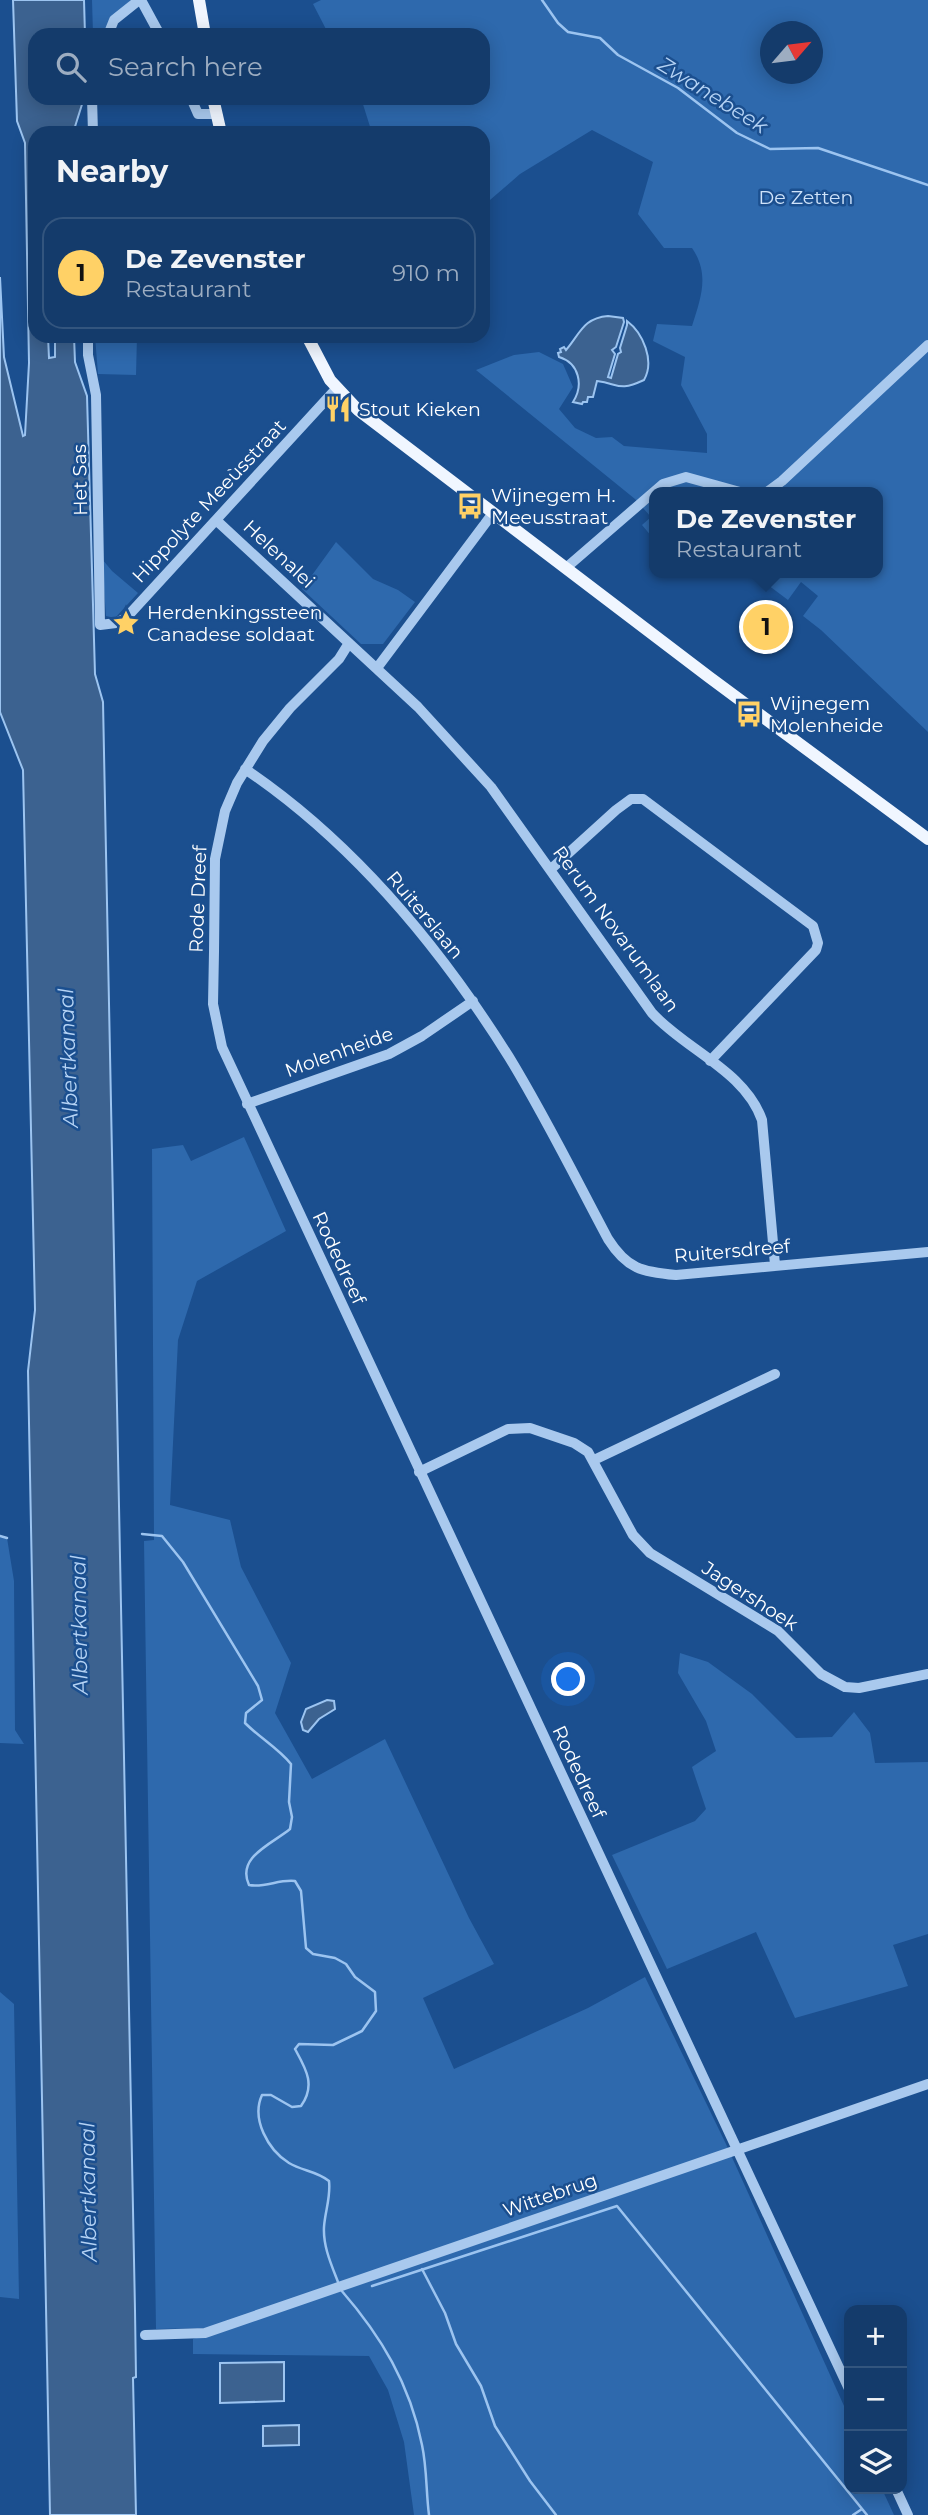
<!DOCTYPE html>
<meta charset="utf-8">
<style>
:root{--surface:#143b6b;--page:#214673;--text:#f1f3f6;--muted:#9dadc1;--line:#33557e;--accent:#ffd166}
body{margin:0;font-family:Montserrat,sans-serif;background:var(--page);color:var(--text)}
.controls{position:absolute;right:21px;bottom:21px;display:grid;overflow:hidden;border-radius:14px;box-shadow:0 4px 18px #0003}
.controls button{width:63px;height:63px;display:grid;place-items:center;padding:0;border:0;border-bottom:2px solid var(--line);background:var(--surface);color:var(--text);font:35px sans-serif}
.compass{position:absolute;left:760px;top:21px;width:63px;height:63px;border-radius:50%;background:var(--surface);box-shadow:0 4px 18px #0003;rotate:62deg}
.you{position:absolute;left:569px;top:1680px;width:24px;height:24px;margin:-18px;border:5px solid #fff;border-radius:50%;background:#1a73e8;box-shadow:0 0 0 10px #1a73e833}
.badge{display:grid;place-items:center;width:46px;height:46px;border-radius:50%;background:var(--accent);color:#111;font-size:23px;font-weight:700}
.pin{position:absolute;translate:-50% -50%;border:4px solid #fff;box-shadow:0 2px 7px #0006}
.popup{position:absolute;left:649px;top:487px;width:234px;height:91px;box-sizing:border-box;display:grid;place-content:center;border-radius:14px;background:var(--surface);filter:drop-shadow(0 2px 5px #0005);font-size:23px;white-space:nowrap;color:var(--muted)}
.popup b{font-size:26px;color:var(--text)}
.popup::after{content:'';position:absolute;left:50%;top:100%;margin-left:-14px;border:14px solid transparent;border-top-color:var(--surface)}
.list{margin:0;padding:0;list-style:none}
h2{display:flex;justify-content:space-between;align-items:center;height:91px;margin:0;padding:0 28px;font-size:30px}
h2 small{font-size:23px;font-weight:400;color:var(--muted)}
.list li{display:grid;grid-template-columns:46px 1fr auto;gap:21px;align-items:center;box-sizing:border-box;height:112px;margin:0 14px 14px;padding:0 14px;border:2px solid var(--line);border-radius:21px}
.list b{display:block;font-size:26px;white-space:nowrap}
.list p{margin:0;font-size:23px;white-space:nowrap;color:var(--muted)}
.list em{font-size:23px;font-style:normal;color:var(--muted)}
.icon{flex:none;width:38px;height:38px;fill:none;stroke:currentColor;stroke-width:2;stroke-linecap:round;stroke-linejoin:round}
.map{position:relative;flex:none;width:928px;height:2515px;overflow:hidden}
.search{position:absolute;background:var(--surface);box-shadow:0 4px 18px #0003;left:28px;top:28px;width:462px;height:77px;display:flex;align-items:center;gap:18px;box-sizing:border-box;padding:0 24px;border-radius:21px;color:var(--muted);font-size:26px}
.panel{position:absolute;background:var(--surface);box-shadow:0 4px 18px #0003;left:28px;top:126px;width:462px;height:217px;border-radius:21px}
.map>svg:first-child{display:block}
.green{fill:#2e69ad;fill-rule:evenodd}
.water{fill:#3c6290;stroke:#9cc4f0;stroke-width:2}
.lines{fill:none;stroke-linecap:round;stroke-linejoin:round}
.stream{stroke:#9cc4f0;stroke-width:2.5}
.minor{stroke:#a9c9ee;stroke-width:10}
.major{stroke:#f0f6ff;stroke-width:12}
.labels{text-anchor:middle;dominant-baseline:central;stroke-width:5;stroke-linejoin:round;paint-order:stroke}
.park-label{font-size:19px;fill:#cfe3fa;stroke:#1b4f8f}
.poi-label{font-size:19px;fill:#fff;stroke:#1b4f8f;text-anchor:start}
.street-label{font-size:19px;fill:#fff;stroke:#1b4f8f}
.water-label{font-size:21px;font-style:italic;fill:#b5d3f5;stroke:#1b4f8f}
</style>
<div class="map">
<svg width="928" height="2515" viewBox="0 0 928 2515">
<rect width="100%" height="100%" fill="#1b4f8f"/>
<!-- green -->
<path class="green" d="M92,0H131C116,14 110,14 105,35L93,34Z
M321,0H928V732L821,630L803,616L818,596L801,582L788,600L752,573H878V492H654L652,537L642,525L651,517L635,499L476,370L514,355L539,352L563,364L573,387L559,409L575,428L596,438L612,437L624,446L707,453V434L681,385L685,357L653,341L657,324L692,326C701,298 710,274 692,248H664L638,214L653,162L592,130L520,174L483,206V133H372L361,98H483V35H329L313,4ZM771,32H813V74H771Z
M95,336H137L136,375L98,374Z
M336,542L373,579L398,590L415,602L383,644H361L302,589Z
M102,559L112,571L138,593L115,618L106,616Z
M244,1137L286,1231L197,1281L178,1340L170,1505L230,1520L241,1567L291,1663L275,1713L312,1779L385,1739L469,1918L494,1964L423,1998L454,2069L588,2008L645,1977L726,2144L849,2417V2489H882L894,2515H414L404,2442L388,2390L369,2356L193,2354V2339L335,2293L205,2328L156,2329L144,1541L154,1540L152,1149L183,1145L191,1161Z
M0,1536L7,1538L14,1581L15,1730L24,1744L0,1743Z
M680,1653L708,1662L752,1694L796,1738L832,1737L854,1712L870,1733L875,1763L928,1762V1934L893,1945L908,1986L795,2018L756,1932L667,1969L612,1855L695,1821L706,1809L692,1767L716,1751L706,1721L678,1673Z
M0,1992L14,2004L19,2299L0,2297Z"/>
<!-- water -->
<path class="water" d="M13,0H84L85,35H35V98H84L73,133H35V336H48L49,358L55,357V336H74L75,362L87,396L95,674L103,702L135,2310L136,2377L133,2378L136,2515H50L28,1371L35,1310L23,770L0,712V277L4,357L23,436L25,435L29,363L25,143L17,121Z
M608,316L623,318L624,322L616,347L612,350L615,354L608,377L611,378L618,354L621,352L620,348L627,325V321C643,333 655,361 644,380C618,392 620,384 597,381L593,397H588L587,402H583L582,404L573,402C584,385 579,363 559,357L558,353L561,352L560,349L564,347L566,350C580,334 583,318 608,316Z
M327,1700L334,1701L335,1709L319,1719L308,1732L303,1730L301,1722L306,1709Z
M284,2362V2401L220,2403V2363Z
M299,2425V2445L263,2446V2426Z"/>
<g class="lines">
<!-- stream -->
<path class="stream" d="M542,0L558,23L568,32L600,38L618,55L678,88L737,133L770,149L818,148L928,185
M142,1534L162,1536L183,1562L258,1686L262,1700L246,1713L245,1723C260,1738 278,1748 291,1764L289,1802L292,1817L290,1829C272,1844 236,1857 249,1885C265,1888 279,1879 295,1881L301,1891L306,1948L313,1954L335,1958L346,1964L355,1977L375,1992L376,2011L362,2031L333,2045L299,2044L295,2049C306,2069 316,2085 301,2106L292,2107L271,2095H262C251,2119 268,2150 289,2163C302,2171 317,2171 329,2181C331,2197 325,2211 324,2227C323,2246 331,2264 338,2282
M0,1536L7,1538
M422,2269L445,2313L456,2344L481,2386L495,2426L530,2481L556,2515
M372,2286L617,2206L867,2515
M341,2290C381,2336 410,2384 422,2445C427,2468 426,2492 429,2515
M853,2515L862,2509"/>
<!-- minor -->
<path class="minor" d="M141,0L160,35
M108,35L114,20L139,0
M92,98L93,133
M191,98L198,114H216
M88,336V355L96,395L100,625L116,623L126,618L336,389
M767,492L782,481L928,345
M216,520L418,707L491,787L652,1013C686,1050 745,1071 762,1120L775,1265
M567,567L663,484L686,477L740,492
M349,643L339,659L290,708L263,741L237,783L225,811L215,859L214,952L213,1004L222,1047L849,2389
M377,668L493,513
M245,769C353,842 440,947 509,1057C545,1116 576,1179 608,1239C627,1269 642,1272 676,1275L928,1252
M551,869L616,810L631,799H643L813,926L818,943L816,950L710,1061
M247,1104L389,1054L422,1036L473,1001
M594,1460L775,1374
M419,1472L508,1429L530,1428L574,1443L588,1452L633,1535L650,1553L778,1631L821,1674L845,1687L859,1688L928,1674
M145,2335L205,2333L928,2084
M896,2489L908,2515"/>
<!-- major -->
<path class="major" d="M199,0L205,35
M213,98L221,133
M307,336L330,380L358,410L709,677L928,839"/>
</g>
<!-- icons -->
<defs>
<g id="restaurant-bare" transform="scale(2.1)"><path d="M-5-6h1v4h1v-4h1v4h1v-4h1v5L-1.5 .5V6h-2V.5L-5-1ZM5-6V6H3V1.5H1.5Q1.5-4 5-6Z" fill="#ffd166" stroke="#1b4f8f" stroke-width="2.5" paint-order="stroke"/></g>
<g id="bus-bare" transform="scale(2.1)"><path d="M-5-6H5V4H4V6H2V4H-2V6H-4V4H-5ZM-3.5-4V0h7V-4ZM-3.5 1.2v1.5H-2V1.2ZM2 1.2v1.5H3.5V1.2Z" fill="#ffd166" stroke="#1b4f8f" stroke-width="2.5" paint-order="stroke"/></g>
<g id="sight-bare" transform="scale(2.1)"><path d="M0-6L1.8-2.2L6-1.7L2.9 1.2L3.7 5.4L0 3.3L-3.7 5.4L-2.9 1.2L-6-1.7L-1.8-2.2Z" fill="#ffd166" stroke="#1b4f8f" stroke-width="2.5" paint-order="stroke"/></g>
</defs>
<g fill-rule="evenodd">
<use href="#restaurant-bare" x="338" y="409"/>
<use href="#bus-bare" x="470" y="506"/>
<use href="#sight-bare" x="126" y="623"/>
<use href="#bus-bare" x="749" y="714"/>
</g>
<g class="labels">
<!-- park labels -->
<g class="park-label">
<text x="806" y="197">De Zetten</text>
</g>
<!-- poi labels -->
<g class="poi-label">
<text x="359" y="409">Stout Kieken</text>
<text x="491" y="495">Wijnegem H.<tspan x="491" dy="22">Meeusstraat</tspan></text>
<text x="147" y="612">Herdenkingssteen<tspan x="147" dy="22">Canadese soldaat</tspan></text>
<text x="770" y="703">Wijnegem<tspan x="770" dy="22">Molenheide</tspan></text>
</g>
<!-- street labels -->
<g class="street-label">
<text transform="translate(80 480) rotate(-91)">Het Sas</text>
<text transform="translate(209 501) rotate(-47)">Hippolyte Meeùsstraat</text>
<text transform="translate(279 554) rotate(43)">Helenalei</text>
<text transform="translate(198 899) rotate(-88)">Rode Dreef</text>
<text transform="translate(425 915) rotate(50)">Ruiterslaan</text>
<text transform="translate(616 929) rotate(54)">Rerum Novarumlaan</text>
<text transform="translate(339 1052) rotate(-20)">Molenheide</text>
<text transform="translate(732 1251) rotate(-5)">Ruitersdreef</text>
<text transform="translate(339 1258) rotate(65)">Rodedreef</text>
<text transform="translate(750 1596) rotate(33)">Jagershoek</text>
<text transform="translate(579 1772) rotate(65)">Rodedreef</text>
<text transform="translate(550 2195) rotate(-19)">Wittebrug</text>
</g>
<!-- water labels -->
<g class="water-label">
<text transform="translate(713 95) rotate(32)">Zwanebeek</text>
<text transform="translate(68 1058) rotate(-92)">Albertkanaal</text>
<text transform="translate(79 1625) rotate(-91)">Albertkanaal</text>
<text transform="translate(88 2192) rotate(-91)">Albertkanaal</text>
</g>
</g>
</svg>
<div class="controls">
<button>+</button>
<button>−</button>
<button><svg class="icon" aria-label="layers" viewBox="0 0 24 24"><path d="M12 4l9 5-9 5-9-5zM3 14l9 5 9-5"/></svg></button>
</div>
<svg class="compass" viewBox="-18 -18 36 36"><path d="M0-13l5 13h-10z" fill="#e53935"/><path d="M0 13l5-13h-10z" fill="#9dadc1"/></svg>
<div class="you"></div>
<div class="pin badge" style="left:766px;top:627px">1</div>
<div class="popup"><b>De Zevenster</b>Restaurant</div>
<div class="search"><svg class="icon" aria-label="search" viewBox="0 0 24 24"><circle cx="10" cy="10" r="6"/><path d="M15 15l6 6"/></svg>Search here</div>
<section class="panel">
<h2>Nearby<small></small></h2>
<ul class="list">
<li><span class="badge">1</span><div><b>De Zevenster</b><p>Restaurant</p></div><em>910 m</em></li>
</ul>
</section>
</div>
